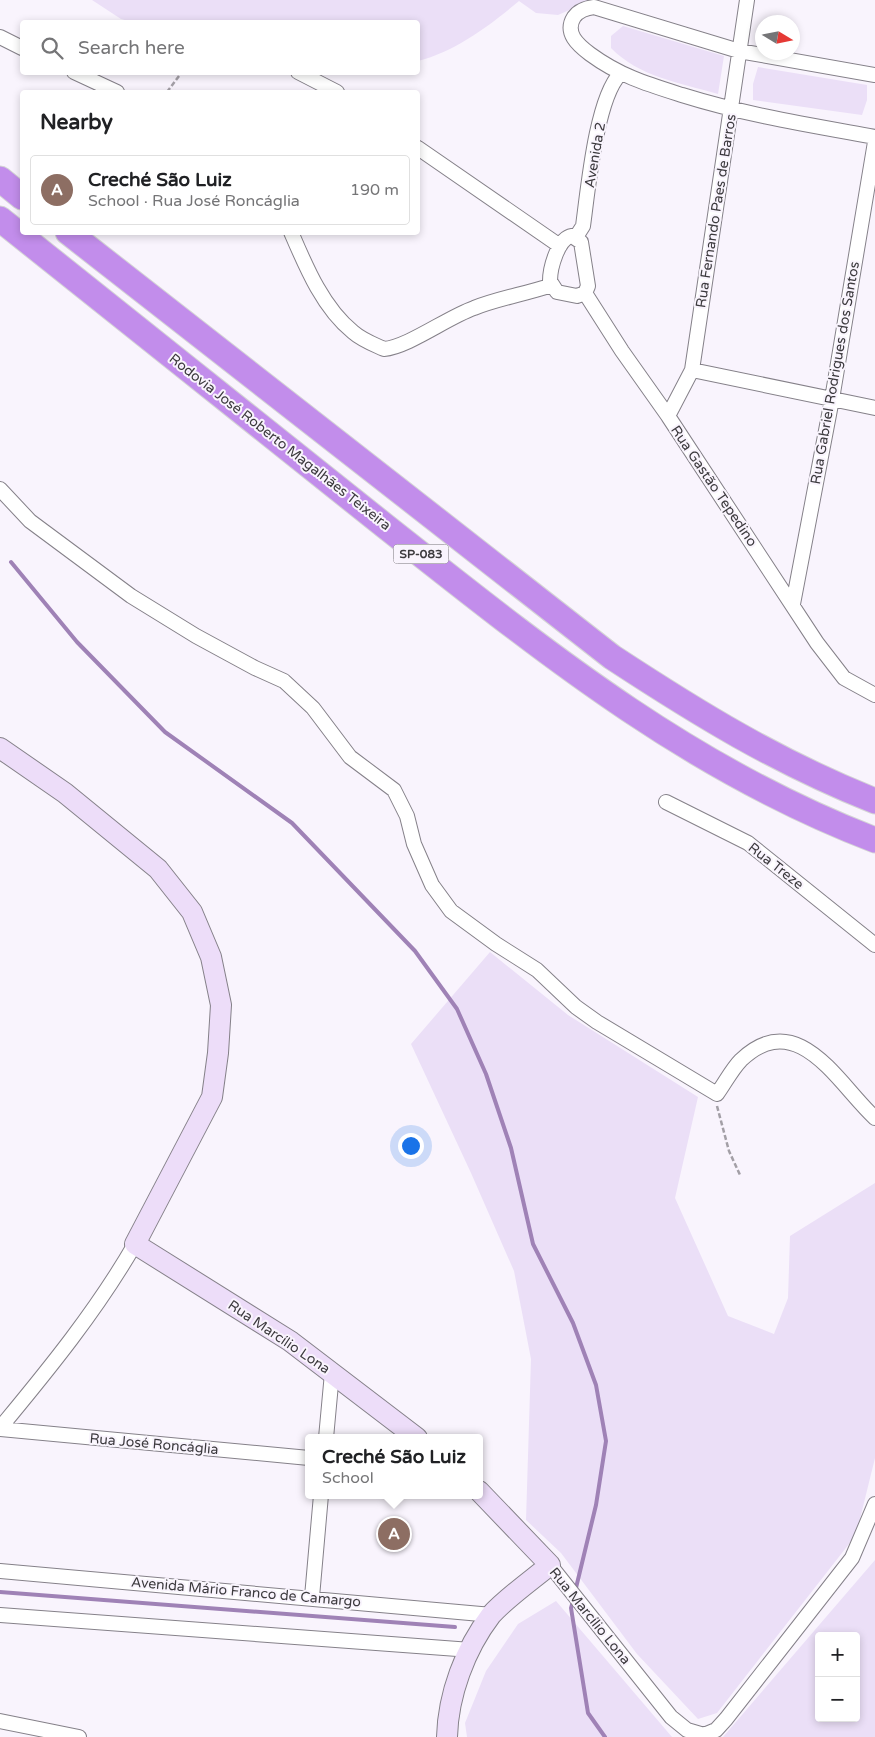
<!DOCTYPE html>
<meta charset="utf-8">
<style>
:root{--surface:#fff;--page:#f6f6f6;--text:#202124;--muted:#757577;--line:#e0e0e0;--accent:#7c3aed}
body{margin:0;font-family:"Varela Round",sans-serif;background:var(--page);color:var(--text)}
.controls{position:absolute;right:15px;bottom:15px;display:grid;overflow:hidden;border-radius:5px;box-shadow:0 2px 8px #0003}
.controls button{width:45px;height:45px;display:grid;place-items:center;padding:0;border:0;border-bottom:1px solid var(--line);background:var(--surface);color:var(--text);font:25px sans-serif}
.compass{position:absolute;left:755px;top:15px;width:45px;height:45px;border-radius:50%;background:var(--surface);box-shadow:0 2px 8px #0003;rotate:100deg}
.you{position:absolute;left:410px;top:1145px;width:18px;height:18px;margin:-12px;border:4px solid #fff;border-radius:50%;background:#1a73e8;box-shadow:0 0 0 8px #1a73e833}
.badge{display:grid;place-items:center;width:32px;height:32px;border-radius:50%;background:var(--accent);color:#fff;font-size:16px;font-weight:700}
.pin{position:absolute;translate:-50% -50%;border:2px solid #fff;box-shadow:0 1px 5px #0006}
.popup{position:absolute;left:305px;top:1434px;width:178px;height:65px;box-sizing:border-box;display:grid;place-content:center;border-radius:5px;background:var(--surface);filter:drop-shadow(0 1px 4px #0005);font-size:16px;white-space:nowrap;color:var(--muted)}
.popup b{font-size:19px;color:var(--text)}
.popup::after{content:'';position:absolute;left:50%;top:100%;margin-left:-10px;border:10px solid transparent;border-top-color:var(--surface)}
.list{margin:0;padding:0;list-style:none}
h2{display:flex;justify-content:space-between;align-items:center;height:65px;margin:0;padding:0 20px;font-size:21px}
h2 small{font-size:16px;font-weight:400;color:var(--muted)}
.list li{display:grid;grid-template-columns:32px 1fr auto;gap:15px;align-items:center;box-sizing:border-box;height:70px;margin:0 10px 10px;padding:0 10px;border:1px solid var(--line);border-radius:5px}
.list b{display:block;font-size:19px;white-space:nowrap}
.list p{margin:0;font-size:16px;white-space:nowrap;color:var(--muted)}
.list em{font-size:16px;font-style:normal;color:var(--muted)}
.icon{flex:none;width:28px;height:28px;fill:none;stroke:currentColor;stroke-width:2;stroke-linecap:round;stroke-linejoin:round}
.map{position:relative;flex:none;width:875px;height:1737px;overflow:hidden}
.search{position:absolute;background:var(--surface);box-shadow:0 2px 8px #0003;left:20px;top:20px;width:400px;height:55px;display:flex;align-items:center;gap:12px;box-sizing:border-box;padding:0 18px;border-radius:5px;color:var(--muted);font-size:19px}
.panel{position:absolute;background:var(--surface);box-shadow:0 2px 8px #0003;left:20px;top:90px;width:400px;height:145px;border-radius:5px}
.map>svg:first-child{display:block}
.green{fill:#ebdff7;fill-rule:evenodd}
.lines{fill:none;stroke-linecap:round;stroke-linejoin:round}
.stream{stroke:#9f82b6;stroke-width:4}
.street-casing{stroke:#858189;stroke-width:16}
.secondary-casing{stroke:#858189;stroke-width:22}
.highway-casing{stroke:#d4d4d5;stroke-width:27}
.path{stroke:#a39fa6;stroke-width:2.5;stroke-dasharray:5 2.5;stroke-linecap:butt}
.street{stroke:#fff;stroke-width:14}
.secondary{stroke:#edddf9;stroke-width:20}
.highway{stroke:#c28deb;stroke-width:25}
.labels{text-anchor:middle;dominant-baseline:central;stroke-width:4;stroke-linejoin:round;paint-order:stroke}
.shield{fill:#f9f4fd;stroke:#757277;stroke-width:1}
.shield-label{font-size:12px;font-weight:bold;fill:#3c3a3e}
.street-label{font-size:14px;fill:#3c3a3e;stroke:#f9f4fd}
</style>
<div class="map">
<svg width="875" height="1737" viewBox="0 0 875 1737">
<rect width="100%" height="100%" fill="#f9f4fd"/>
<!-- green -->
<path class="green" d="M92,0H592L558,15L536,13L519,1C489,26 456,51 418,61V22H132L121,19Z
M623,26L724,56L718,94C681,83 639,77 611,48V36Z
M758,67L867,85V100L862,115L753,100V84Z
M490,952L568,1015L698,1097L675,1198L728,1316L774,1334L788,1298L790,1236L875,1183V1458L856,1535L717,1713L698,1719L637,1654L561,1553L526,1520L531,1359L514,1271L471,1173L411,1044Z
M875,1560V1737H723ZM819,1636H856V1718H819Z
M556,1601L672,1737H467L465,1723L486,1671L518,1624Z"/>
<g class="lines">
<!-- stream -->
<path class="stream" d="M11,562L77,642L165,732L292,823L415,951L457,1009L486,1074L511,1148L533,1244L573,1323L596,1385L606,1441L596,1505L575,1592
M0,1592L455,1627
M573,1601L571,1608L588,1713L605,1737"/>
<!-- street casing -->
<g class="street-casing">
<path id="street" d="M0,37L22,48
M74,72L117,92
M298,72L337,92
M875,75L739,51L594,7C586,8 579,10 574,17C564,33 578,45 590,54C620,76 647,84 682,95C746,115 809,125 875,137
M418,148L560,246
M291,232C306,267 323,308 353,332C362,340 373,344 384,349C408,347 448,317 474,308C499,298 526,294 552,285
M572,236L581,242L588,286L585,293L577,296L557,292L550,281C550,268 558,238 572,236Z
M576,237L583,226C588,190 596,99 620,74
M585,293L622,351L668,416L817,643L844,678L875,695
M692,370L875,408
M668,416L692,370L747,0
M0,489L30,521L131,596L196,636L255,668L284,681L313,708L350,757L394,790L407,816L414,844L432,885L451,911L496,944L537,970L576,1007L597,1022L717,1094C725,1083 732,1069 741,1060C798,1006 838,1084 875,1118
M793,604L832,399L875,142
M666,802L748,843L875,945
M0,1428C49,1369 97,1310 135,1244
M0,1429L309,1458
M326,1438L332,1373
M550,1565L671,1717L687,1730L704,1735L716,1730L726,1719L852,1558L875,1504
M0,1571L492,1615
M312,1597L321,1495
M0,1615L471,1650
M0,1721L79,1737"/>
</g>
<!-- secondary casing -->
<g class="secondary-casing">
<path id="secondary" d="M0,748L65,793L158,869L192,912L211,957L221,1005L218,1053L212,1097L135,1244L290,1341L417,1438
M447,1737C448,1695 465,1649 491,1615C505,1599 533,1579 550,1565L479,1491"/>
</g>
<!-- highway casing -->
<g class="highway-casing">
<path id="highway" d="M0,179L22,197
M0,219C128,321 257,424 385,526C541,649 687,768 875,840
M68,232L612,657C699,714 777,762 875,801"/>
</g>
<!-- path -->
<path class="path" d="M167,92L182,72
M717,1106L729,1151L740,1175"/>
<!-- street -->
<use href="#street" class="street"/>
<!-- secondary -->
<use href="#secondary" class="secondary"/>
<!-- highway -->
<use href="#highway" class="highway"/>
</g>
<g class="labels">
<!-- shield labels -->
<rect class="shield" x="393.5" y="544.5" width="55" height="19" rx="4"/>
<g class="shield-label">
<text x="421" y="554">SP-083</text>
</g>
<!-- street labels -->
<g class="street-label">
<text transform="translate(595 155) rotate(-80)">Avenida 2</text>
<text transform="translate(716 211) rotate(-81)">Rua Fernando Paes de Barros</text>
<text transform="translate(835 373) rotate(-80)">Rua Gabriel Rodrigues dos Santos</text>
<text transform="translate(280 442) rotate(38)">Rodovia José Roberto Magalhães Teixeira</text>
<text transform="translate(714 486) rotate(56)">Rua Gastão Tepedino</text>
<text transform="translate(776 866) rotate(38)">Rua Treze</text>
<text transform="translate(279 1337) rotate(34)">Rua Marcílio Lona</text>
<text transform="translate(154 1444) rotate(5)">Rua José Roncáglia</text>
<text transform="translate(246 1592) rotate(5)">Avenida Mário Franco de Camargo</text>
<text transform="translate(590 1616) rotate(51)">Rua Marcílio Lona</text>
</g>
</g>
</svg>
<div class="controls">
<button>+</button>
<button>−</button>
</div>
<svg class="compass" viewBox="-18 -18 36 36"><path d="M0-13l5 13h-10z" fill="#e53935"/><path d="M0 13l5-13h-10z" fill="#757577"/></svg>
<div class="you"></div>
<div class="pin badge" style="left:394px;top:1534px;background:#8d6e63">A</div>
<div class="popup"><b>Creché São Luiz</b>School</div>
<div class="search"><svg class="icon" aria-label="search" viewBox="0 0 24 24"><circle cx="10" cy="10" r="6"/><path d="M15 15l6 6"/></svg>Search here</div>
<section class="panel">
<h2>Nearby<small></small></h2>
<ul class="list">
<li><span class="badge" style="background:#8d6e63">A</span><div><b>Creché São Luiz</b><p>School · Rua José Roncáglia</p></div><em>190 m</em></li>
</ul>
</section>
</div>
